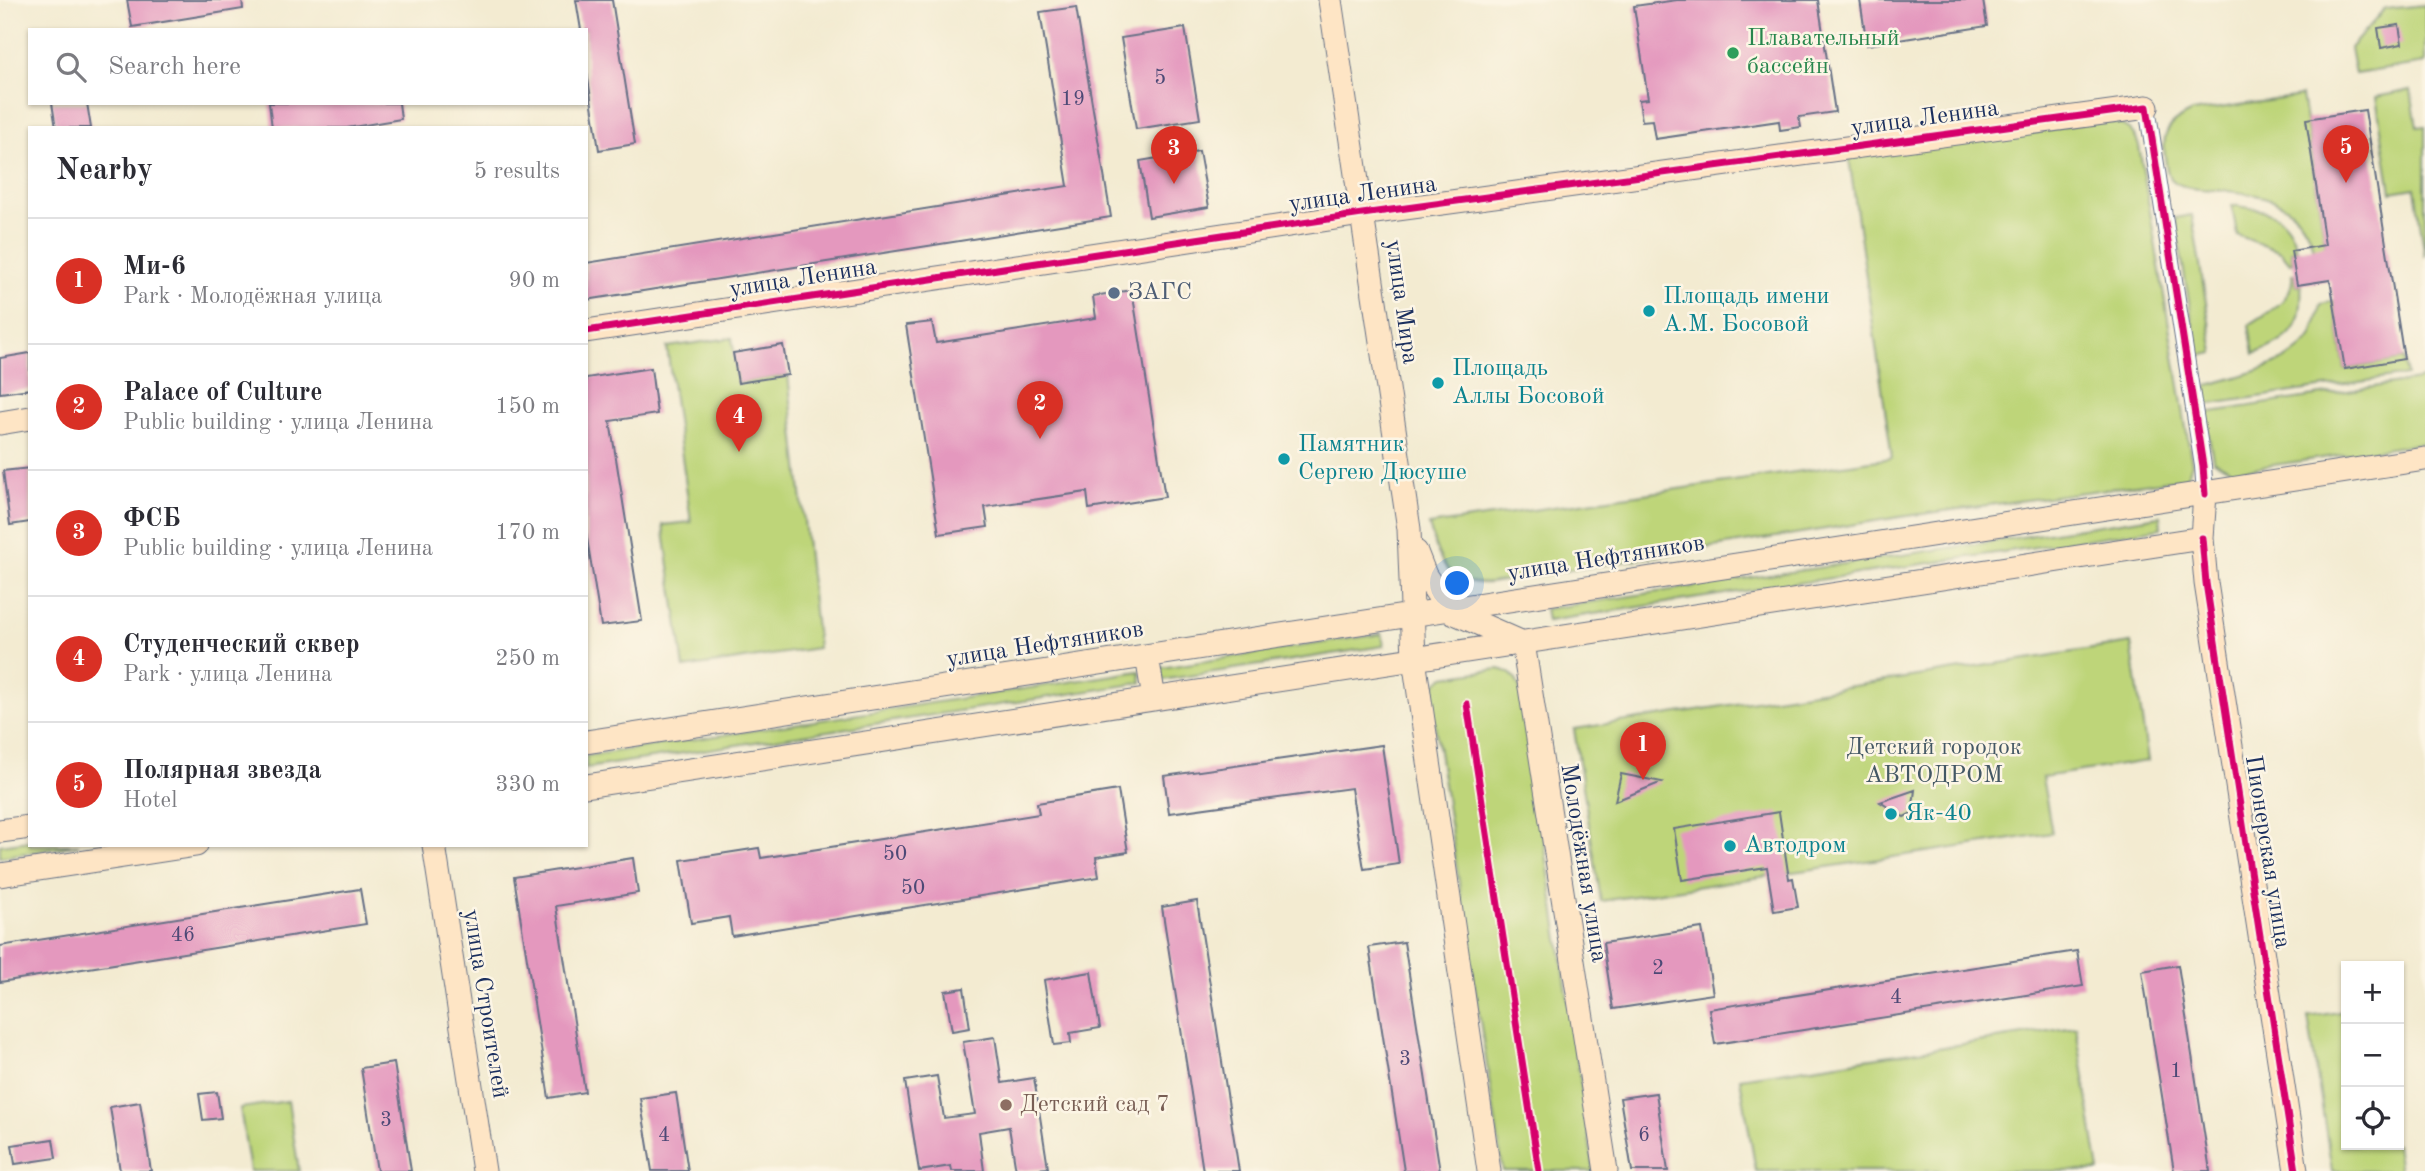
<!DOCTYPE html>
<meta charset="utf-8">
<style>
:root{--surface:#fff;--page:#f2f2f3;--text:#2b2b33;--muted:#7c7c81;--line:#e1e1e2;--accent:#d93025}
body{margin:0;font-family:"Old Standard TT",serif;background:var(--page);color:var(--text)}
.controls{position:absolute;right:21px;bottom:21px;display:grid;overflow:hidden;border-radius:0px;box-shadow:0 2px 5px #0004}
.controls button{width:63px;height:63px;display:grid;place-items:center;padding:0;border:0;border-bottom:2px solid var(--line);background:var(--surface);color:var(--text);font:35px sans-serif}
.you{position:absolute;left:1458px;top:584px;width:24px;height:24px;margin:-18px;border:5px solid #fff;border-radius:50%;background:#1a73e8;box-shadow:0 0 0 10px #1a73e833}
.badge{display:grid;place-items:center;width:46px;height:46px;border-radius:50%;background:var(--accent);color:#fff;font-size:23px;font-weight:700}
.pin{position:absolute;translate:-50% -58px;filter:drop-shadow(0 2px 4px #0008)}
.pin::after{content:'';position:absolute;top:37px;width:24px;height:21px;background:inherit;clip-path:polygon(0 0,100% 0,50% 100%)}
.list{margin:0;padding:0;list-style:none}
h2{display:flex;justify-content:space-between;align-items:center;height:91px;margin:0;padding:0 28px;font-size:30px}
h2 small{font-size:23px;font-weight:400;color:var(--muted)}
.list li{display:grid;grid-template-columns:46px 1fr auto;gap:21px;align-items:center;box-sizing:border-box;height:126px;padding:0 28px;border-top:2px solid var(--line)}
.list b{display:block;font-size:26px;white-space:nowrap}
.list p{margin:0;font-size:23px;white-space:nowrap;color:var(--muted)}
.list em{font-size:23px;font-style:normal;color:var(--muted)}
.icon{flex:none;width:38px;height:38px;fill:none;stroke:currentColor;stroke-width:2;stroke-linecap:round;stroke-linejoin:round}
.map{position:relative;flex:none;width:2425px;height:1171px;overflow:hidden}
.search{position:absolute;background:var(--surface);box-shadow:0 2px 5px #0004;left:28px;top:28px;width:560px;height:77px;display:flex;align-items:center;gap:18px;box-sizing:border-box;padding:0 24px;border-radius:0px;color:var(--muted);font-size:26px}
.panel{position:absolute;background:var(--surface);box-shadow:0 2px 5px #0004;left:28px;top:126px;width:560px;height:721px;border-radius:0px}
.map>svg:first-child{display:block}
.green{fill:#bed579;stroke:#6c826c;stroke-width:2}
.building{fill:#e498be}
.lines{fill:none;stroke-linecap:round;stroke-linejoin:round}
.street-casing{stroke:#677186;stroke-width:18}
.secondary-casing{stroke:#677186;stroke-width:25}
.street{stroke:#fff;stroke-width:16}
.secondary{stroke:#fee5c5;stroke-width:23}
.cycleway-casing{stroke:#fcf5e5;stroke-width:11}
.cycleway{stroke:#d6006c;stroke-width:7}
.leisure-dot{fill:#2e9e5b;stroke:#fcf5e5;stroke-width:2.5}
.service-dot{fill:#5c6f8a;stroke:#fcf5e5;stroke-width:2.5}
.culture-dot{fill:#0f9aa8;stroke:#fcf5e5;stroke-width:2.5}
.education-dot{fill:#8d6e63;stroke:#fcf5e5;stroke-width:2.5}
.labels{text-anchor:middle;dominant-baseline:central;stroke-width:5;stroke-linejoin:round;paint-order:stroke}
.number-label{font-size:21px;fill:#4d4976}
.leisure-label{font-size:24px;fill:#27864d;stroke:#fcf5e5;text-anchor:start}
.street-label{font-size:24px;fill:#1b2f5e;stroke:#fcf5e5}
.service-label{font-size:24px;fill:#4e5e75;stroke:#fcf5e5;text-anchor:start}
.culture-label{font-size:24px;fill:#0d838f;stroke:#fcf5e5;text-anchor:start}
.park-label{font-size:24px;fill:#445865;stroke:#fcf5e5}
.education-label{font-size:24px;fill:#785e54;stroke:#fcf5e5;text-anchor:start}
</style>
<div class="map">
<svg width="2425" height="1171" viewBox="0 0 2425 1171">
<rect width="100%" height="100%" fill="#fcf5e5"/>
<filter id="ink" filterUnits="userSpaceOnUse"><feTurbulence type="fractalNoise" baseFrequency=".0143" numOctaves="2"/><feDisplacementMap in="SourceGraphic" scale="14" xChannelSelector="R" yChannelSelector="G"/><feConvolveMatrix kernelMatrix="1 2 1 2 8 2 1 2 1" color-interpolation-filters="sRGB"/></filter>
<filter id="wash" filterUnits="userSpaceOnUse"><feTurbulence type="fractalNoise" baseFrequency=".00686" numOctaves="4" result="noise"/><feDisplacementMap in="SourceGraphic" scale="28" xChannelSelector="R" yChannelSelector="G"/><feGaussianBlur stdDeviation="1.57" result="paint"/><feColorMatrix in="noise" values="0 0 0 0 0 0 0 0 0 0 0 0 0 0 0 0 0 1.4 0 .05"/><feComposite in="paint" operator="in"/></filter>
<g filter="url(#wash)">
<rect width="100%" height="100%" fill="#f3ebd1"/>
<!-- green -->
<path class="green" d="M2425,5V63L2355,74L2350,48L2385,9Z
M2411,90L2417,127L2425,126V257L2415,188L2391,192L2376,97Z
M2302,96L2327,255L2315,257C2305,198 2262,193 2212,190C2200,189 2185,189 2175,182C2168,178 2167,171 2166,164C2161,136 2165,124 2192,112Z
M2103,121C2122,123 2133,127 2139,146L2192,464L2187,477L2180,479L1900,517L1490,583C1447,586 1439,561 1429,525L1892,458L1849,158Z
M2232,205C2266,211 2287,209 2297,250L2291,251L2293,262L2290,263L2281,252L2237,235Z
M2192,215L2214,353L2198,356L2175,218Z
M2292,274H2295L2297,285L2301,284C2304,327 2293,339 2254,354L2249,325C2268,312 2295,300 2292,274Z
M2334,301L2345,369L2404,359L2407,375L2204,405V391L2209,385C2238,376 2290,366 2309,340C2316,330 2318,316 2321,304Z
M732,338L738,383L788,375L818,648L684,668L663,525L691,522L667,347Z
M2425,379V443L2233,471L2213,460L2205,413Z
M2160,516L2161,528L1547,621L1545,609Z
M1382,634L1384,646L1162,680L1160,668Z
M2131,643L2148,761L2042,777L2052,833L1601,901L1574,729Z
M1498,669C1513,671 1518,681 1522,695L1594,1171H1503L1431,699C1433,688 1435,683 1445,677Z
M1140,671L1141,683L586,768V756Z
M30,841V845H79L0,857V845Z
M2346,1011V1145H2396L2400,1171H2332L2308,1017Z
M2076,1027L2099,1171H1756L1740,1078Z
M288,1101L299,1171H250L240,1108Z"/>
<g id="blocks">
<!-- building -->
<path class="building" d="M127,0H242L243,9L132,27Z
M576,0H612L635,144L599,150L586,66V30H581Z
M1677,0H1818L1835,112L1799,117L1801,127L1780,130L1779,121L1655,139L1652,120L1642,121L1639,100L1648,99L1634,6Z
M1860,0H1983L1987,26L1867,45Z
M1076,7L1111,217L586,300V263L1068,186L1040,12Z
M2399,25L2402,44L2381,48L2378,28Z
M1185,28L1200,119L1136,129L1121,38Z
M52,103H87L91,128H56Z
M269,103H399L401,119L347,128H272Z
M2365,110L2404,359L2345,369L2330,280L2297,285L2291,251L2325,245L2306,119Z
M1199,151L1209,207L1149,217L1140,161Z
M1132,290L1165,497L1089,509L1087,492L985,507L988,527L939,534L906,325L932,322L936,343L1096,318L1093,296Z
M783,345L788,375L738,383L733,353Z
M30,353V389L0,393V358Z
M651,368L657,414L610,421L642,621L601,626L586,532V378Z
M30,468V522L10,525L3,471Z
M1382,745L1399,864L1364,869L1351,788L1169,813L1164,776Z
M1621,774L1662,782L1615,801Z
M1118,790L1128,852L1096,857L1099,877L732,936L729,917L691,923L681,860L759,848L761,858L1039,814L1037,803Z
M1915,790L1912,813L1904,817L1880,802Z
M1779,812L1789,879L1793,878L1798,907L1774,911L1767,867L1682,880L1674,829Z
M633,858L638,893L556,906L585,1092L549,1098L514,877Z
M360,889L366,924L0,982V946Z
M1197,901L1239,1171H1203L1162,907Z
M1702,928L1713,994L1613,1009L1603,943Z
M1404,942L1440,1171H1404L1369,947Z
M2077,951L2083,986L1715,1044L1709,1009Z
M2178,965L2210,1171H2174L2142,971Z
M1091,972L1100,1028L1070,1033L1071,1043L1054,1045L1044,980Z
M964,988L970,1028L952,1031L945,991Z
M995,1037L1002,1083L1034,1078L1048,1168L1016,1171L1009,1127L979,1132L984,1171H952L951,1166L919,1171L905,1081L937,1076L944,1118L975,1114L963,1042Z
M394,1063L411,1171H377L361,1068Z
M217,1092L221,1118L203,1120L199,1094Z
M676,1093L688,1171H652L640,1098Z
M1656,1093L1668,1171H1632L1620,1098Z
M140,1102L151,1171H120L110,1107Z
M53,1139L56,1158L15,1164L12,1145Z"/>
</g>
</g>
<g filter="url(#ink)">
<use href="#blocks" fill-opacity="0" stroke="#677186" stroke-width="2"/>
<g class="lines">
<!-- street casing -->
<g class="street-casing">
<path id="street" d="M2147,107L2203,466L2205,494"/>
</g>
<!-- secondary casing -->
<g class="secondary-casing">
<path id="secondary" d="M1330,0L1409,529L1414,659L1489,1171
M586,331L1362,214L2147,107
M0,423L30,418
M2205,494L2202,538L2206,583L2296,1171
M1416,552L1425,575L1448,610L1523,643L1606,1171
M1147,656L1154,699
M586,742L2425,459
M586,786L2202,538
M0,831L30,827
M434,845L484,1171
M0,875L196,845"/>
</g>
<!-- street -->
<use href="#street" class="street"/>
<!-- secondary -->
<use href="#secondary" class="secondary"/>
<!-- cycleway casing -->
<g class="cycleway-casing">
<path id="cycleway" d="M586,331L1362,214L2147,107L2203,466L2205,494
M2202,538L2206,583L2296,1171
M1467,704L1539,1171"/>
</g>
<!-- cycleway -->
<use href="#cycleway" class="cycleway"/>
</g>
</g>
<!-- markers -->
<circle class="leisure-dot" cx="1733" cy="53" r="7"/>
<circle class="service-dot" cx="1114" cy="293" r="7"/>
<g class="culture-dot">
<circle cx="1649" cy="311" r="7"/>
<circle cx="1438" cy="383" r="7"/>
<circle cx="1284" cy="459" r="7"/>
<circle cx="1891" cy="814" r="7"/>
<circle cx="1730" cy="846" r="7"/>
</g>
<circle class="education-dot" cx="1006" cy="1105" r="7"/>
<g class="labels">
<!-- number labels -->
<g class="number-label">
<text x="1160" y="78">5</text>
<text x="1073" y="99">19</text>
<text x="895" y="854">50</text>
<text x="913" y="888">50</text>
<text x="183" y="935">46</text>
<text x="1658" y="968">2</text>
<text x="1896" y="997">4</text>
<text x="1405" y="1059">3</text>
<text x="2176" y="1071">1</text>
<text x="386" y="1120">3</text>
<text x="664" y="1135">4</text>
<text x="1644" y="1135">6</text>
</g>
<!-- leisure labels -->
<g class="leisure-label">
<text x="1747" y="39">Плавательный<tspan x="1747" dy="28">бассейн</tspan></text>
</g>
<!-- street labels -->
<g class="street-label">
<text transform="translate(1925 119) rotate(-8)">улица Ленина</text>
<text transform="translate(1363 195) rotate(-8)">улица Ленина</text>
<text transform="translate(803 279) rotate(-9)">улица Ленина</text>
<text transform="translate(1401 302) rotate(82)">улица Мира</text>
<text transform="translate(1606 559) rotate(-9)">улица Нефтяников</text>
<text transform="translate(1045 645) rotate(-9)">улица Нефтяников</text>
<text transform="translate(2267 852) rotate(81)">Пионерская улица</text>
<text transform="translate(1583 863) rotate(81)">Молодёжная улица</text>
<text transform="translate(485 1004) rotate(81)">улица Строителей</text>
</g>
<!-- service labels -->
<g class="service-label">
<text x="1128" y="293">ЗАГС</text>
</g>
<!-- culture labels -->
<g class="culture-label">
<text x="1663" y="297">Площадь имени<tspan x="1663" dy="28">А.М. Босовой</tspan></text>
<text x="1452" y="369">Площадь<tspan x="1452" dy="28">Аллы Босовой</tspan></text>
<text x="1298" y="445">Памятник<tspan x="1298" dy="28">Сергею Дюсуше</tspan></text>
<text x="1905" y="814">Як-40</text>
<text x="1744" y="846">Автодром</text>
</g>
<!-- park labels -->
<g class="park-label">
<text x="1934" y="748">Детский городок<tspan x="1934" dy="28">АВТОДРОМ</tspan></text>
</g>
<!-- education labels -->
<g class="education-label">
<text x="1020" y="1105">Детский сад 7</text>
</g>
</g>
</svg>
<div class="controls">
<button>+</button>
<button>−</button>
<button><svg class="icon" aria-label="locate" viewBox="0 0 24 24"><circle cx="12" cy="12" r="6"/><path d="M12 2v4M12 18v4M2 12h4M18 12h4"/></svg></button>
</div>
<div class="you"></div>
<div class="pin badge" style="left:1643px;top:780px">1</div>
<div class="pin badge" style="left:1040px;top:439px">2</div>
<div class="pin badge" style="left:1174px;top:184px">3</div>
<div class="pin badge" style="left:739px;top:452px">4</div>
<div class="pin badge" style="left:2346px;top:183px">5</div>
<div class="search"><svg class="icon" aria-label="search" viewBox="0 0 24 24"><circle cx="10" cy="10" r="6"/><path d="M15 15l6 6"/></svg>Search here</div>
<section class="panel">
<h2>Nearby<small>5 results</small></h2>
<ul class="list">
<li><span class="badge">1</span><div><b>Ми-6</b><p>Park · Молодёжная улица</p></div><em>90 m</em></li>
<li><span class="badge">2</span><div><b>Palace of Culture</b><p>Public building · улица Ленина</p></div><em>150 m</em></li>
<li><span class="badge">3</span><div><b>ФСБ</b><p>Public building · улица Ленина</p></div><em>170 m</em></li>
<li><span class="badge">4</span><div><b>Студенческий сквер</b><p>Park · улица Ленина</p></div><em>250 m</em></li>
<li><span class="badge">5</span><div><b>Полярная звезда</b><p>Hotel</p></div><em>330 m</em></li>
</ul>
</section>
</div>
